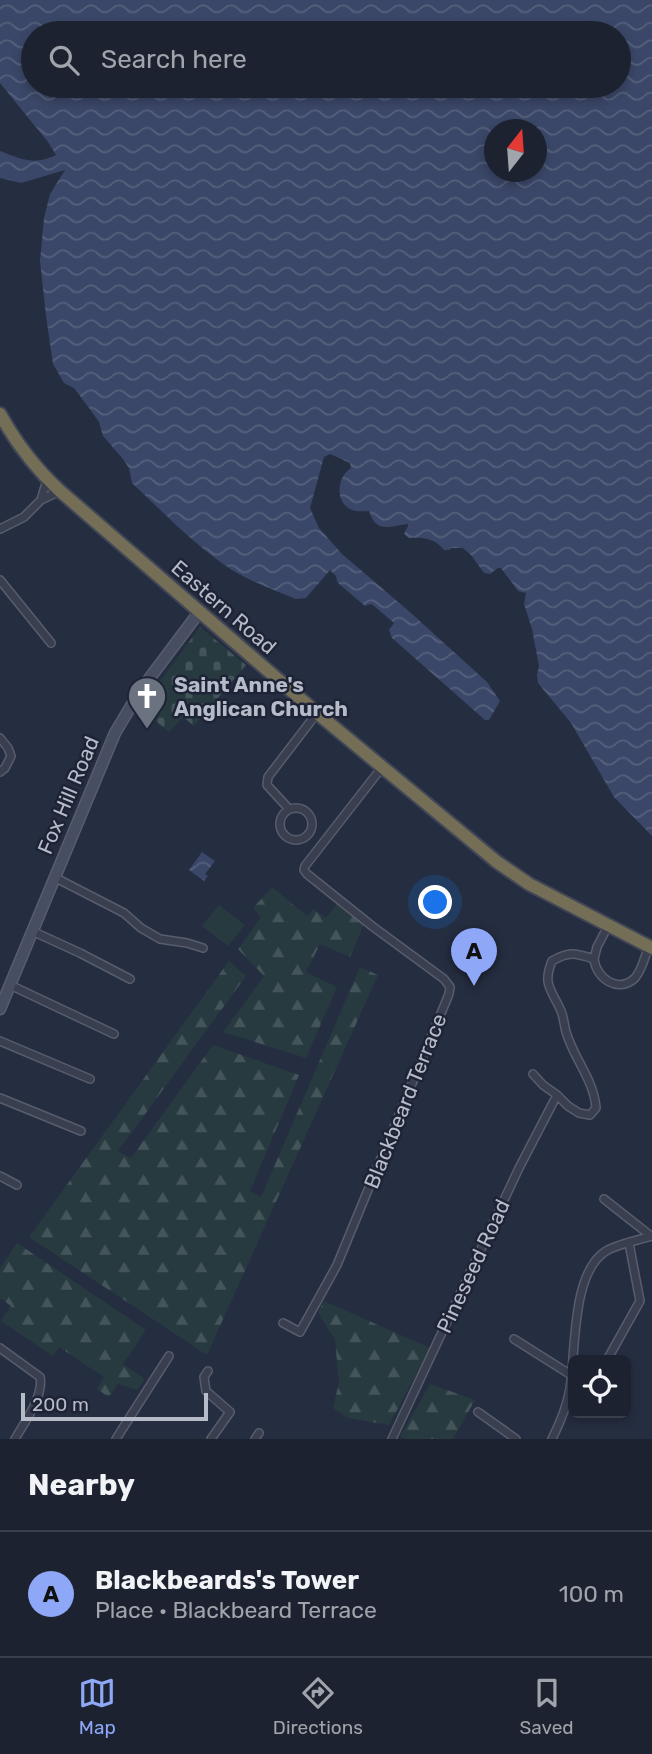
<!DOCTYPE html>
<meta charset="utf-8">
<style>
:root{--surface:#1c2230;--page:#292f3c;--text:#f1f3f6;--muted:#a0a4ab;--line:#3a3f4c;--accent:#8ea7f7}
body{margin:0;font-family:Rubik,sans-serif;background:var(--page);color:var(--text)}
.controls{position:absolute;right:21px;bottom:21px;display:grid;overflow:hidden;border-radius:10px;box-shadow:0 4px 10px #0003}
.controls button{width:63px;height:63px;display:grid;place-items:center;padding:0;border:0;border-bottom:2px solid var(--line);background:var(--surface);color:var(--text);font:35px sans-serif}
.compass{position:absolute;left:484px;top:119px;width:63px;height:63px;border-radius:50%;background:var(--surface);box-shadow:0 4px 10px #0003;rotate:17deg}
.scale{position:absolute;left:21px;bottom:18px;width:187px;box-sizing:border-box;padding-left:7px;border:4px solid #b6bbca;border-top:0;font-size:19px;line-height:24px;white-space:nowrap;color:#b6bbca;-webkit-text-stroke:5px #1e2435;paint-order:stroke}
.you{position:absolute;left:436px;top:903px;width:24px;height:24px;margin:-18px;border:5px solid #fff;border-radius:50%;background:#1a73e8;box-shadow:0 0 0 10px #1a73e833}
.badge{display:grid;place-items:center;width:46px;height:46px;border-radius:50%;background:var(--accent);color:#111;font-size:23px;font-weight:700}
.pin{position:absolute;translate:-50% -58px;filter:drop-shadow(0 2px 4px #0008)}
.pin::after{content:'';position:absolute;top:37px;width:24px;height:21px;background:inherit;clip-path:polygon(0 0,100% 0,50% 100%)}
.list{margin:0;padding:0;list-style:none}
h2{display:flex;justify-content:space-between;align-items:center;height:91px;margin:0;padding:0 28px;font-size:30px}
h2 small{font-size:23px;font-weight:400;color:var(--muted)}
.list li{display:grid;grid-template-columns:46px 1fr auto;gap:21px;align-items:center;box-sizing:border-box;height:126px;padding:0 28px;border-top:2px solid var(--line)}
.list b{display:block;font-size:26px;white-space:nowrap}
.list p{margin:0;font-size:23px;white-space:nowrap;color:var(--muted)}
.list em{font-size:23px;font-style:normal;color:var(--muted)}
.icon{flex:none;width:38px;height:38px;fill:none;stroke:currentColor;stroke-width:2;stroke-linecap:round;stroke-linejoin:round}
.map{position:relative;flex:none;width:652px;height:1439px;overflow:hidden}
.search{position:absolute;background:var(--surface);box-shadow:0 4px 10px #0003;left:21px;right:21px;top:21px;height:77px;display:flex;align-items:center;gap:18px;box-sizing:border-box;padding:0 24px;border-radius:38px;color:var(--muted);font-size:26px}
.sheet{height:217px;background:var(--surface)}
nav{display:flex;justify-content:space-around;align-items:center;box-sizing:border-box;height:98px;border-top:2px solid var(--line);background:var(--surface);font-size:19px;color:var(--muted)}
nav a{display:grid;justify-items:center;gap:4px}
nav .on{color:var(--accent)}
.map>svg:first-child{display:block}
.green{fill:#273a40}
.forest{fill:url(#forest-firs)}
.cemetery{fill:url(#cemetery-stones)}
.water{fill:url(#water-waves);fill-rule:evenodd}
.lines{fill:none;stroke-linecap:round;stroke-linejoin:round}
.street-casing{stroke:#575d6d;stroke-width:10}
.secondary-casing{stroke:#575d6d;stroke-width:13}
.highway-casing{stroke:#414757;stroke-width:16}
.street{stroke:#393f4f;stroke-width:7}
.secondary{stroke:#474e62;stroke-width:10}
.highway{stroke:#756e57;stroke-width:12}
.labels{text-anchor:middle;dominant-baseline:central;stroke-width:5;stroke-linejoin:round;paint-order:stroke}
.street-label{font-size:21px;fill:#b6bbca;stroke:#1e2435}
.poi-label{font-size:21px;font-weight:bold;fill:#b6bbca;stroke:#1e2435;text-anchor:start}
</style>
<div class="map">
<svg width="652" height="1439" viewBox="0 0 652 1439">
<defs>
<pattern id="forest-firs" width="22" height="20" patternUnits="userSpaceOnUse" patternTransform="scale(1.75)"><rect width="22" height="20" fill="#273a40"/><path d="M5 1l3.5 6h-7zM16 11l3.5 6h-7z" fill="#44555a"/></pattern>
<pattern id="cemetery-stones" width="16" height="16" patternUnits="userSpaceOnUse" patternTransform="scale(1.75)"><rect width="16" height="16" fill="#273a40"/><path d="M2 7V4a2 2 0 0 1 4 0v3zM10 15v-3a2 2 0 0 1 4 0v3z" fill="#44555a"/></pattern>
<pattern id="water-waves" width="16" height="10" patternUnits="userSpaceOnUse" patternTransform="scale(1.75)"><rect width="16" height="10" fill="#3b4768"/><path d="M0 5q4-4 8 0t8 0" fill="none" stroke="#55607c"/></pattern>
</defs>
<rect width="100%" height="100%" fill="#252d40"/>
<!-- green -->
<path class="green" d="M219,905L245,925L228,946L202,926Z"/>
<!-- forest -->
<path class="forest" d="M272,887L307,916L313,909L326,918L337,904L364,924L350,957L320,944L306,972L337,987L306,1058L223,1032L264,976L238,949L261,917L253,908Z
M229,961L246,976L118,1151L131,1158L213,1045L299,1075L250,1191L261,1197L360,967L378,975L207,1355L29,1237Z
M17,1243L146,1330L123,1364L145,1379L137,1390L118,1384L109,1397L97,1389L104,1377L59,1347L53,1356L1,1321L11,1306L0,1298V1268Z
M324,1301L430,1348L389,1425L348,1418L333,1408L339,1382L335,1340L318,1312Z
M430,1384L475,1400L453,1439H407L400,1437Z"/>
<!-- cemetery -->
<path class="cemetery" d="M200,627L246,665L194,726L183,717L169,732L140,708Z"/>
<!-- water -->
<path class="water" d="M0,0H652V836L614,797L571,723L538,683L537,675L539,666L532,629L524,604L526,593L518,591L501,568H498L490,574L484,573L471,555L463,548H452L448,550H444C435,538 422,537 409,538L404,534L408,526V524C390,526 376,534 369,511C363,511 357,512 352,510C334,502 337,477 351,468L350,463L330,454L324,457L310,508L319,528L342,554L411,613L487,682L500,701L489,720H485L392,638L389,630L394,623L373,605L370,604L365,606L339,584L337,581L336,576L330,570L306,598L296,599C274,590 252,582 232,570C195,546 164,513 132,483L129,468L123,459L103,436L99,422L89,408L74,388L64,383L53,364L46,316L40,261L44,218L50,194L65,170L21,183L0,178V151C22,159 33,166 56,155L48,142L0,83ZM33,33H619V86H33ZM494,130H536V172H494Z
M202,852L215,861L205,874L208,876L204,881L189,870Z"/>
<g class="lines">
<!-- street casing -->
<g class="street-casing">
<path id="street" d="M41,500L47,480
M0,529L24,517L41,500L60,491
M0,580L51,643
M0,738L8,748L11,756L5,768L0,772
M280 824a16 16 0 1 1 32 0a16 16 0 1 1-32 0Z
M289,809L267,785L268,777L317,713
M54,877L124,913L141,928L160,939L187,943L203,948
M32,931L80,953L130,979
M594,959C596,978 618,994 635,978C642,970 645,956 649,946
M10,985L114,1034
M0,1041L90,1079
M533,1074L543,1085L557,1095L568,1106L579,1113L590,1115L596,1108C594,1080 574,1059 566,1032C564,1025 564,1018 561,1011C552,990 542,985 552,961C569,951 575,953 594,959L597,947L608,926
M0,1098L81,1131
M0,1176L17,1185
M604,1199L651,1236
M283,1323L300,1332L337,1265L449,994L450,987L444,979L372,926L307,874L304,870L305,866L383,766
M514,1339L571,1375
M0,1348L40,1377C44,1396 24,1423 15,1439
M607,1360L640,1301L629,1243
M208,1371L204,1377L206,1391L230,1412L211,1439
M478,1412L516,1439
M116,1439L169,1356
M255,1439L259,1433
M392,1439L519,1168L557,1095
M552,1439C560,1423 567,1406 570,1388C576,1352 571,1273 606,1251C618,1244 638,1240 652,1236"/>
</g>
<!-- secondary casing -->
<g class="secondary-casing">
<path id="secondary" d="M0,1009L115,733L140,691L200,611"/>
</g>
<!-- highway casing -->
<g class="highway-casing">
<path id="highway" d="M0,414C16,443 36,469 60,491L317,713L497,862L529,884L652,948"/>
</g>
<!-- street -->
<use href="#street" class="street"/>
<!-- secondary -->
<use href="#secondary" class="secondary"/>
<!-- highway -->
<use href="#highway" class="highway"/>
</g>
<!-- icons -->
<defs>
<g id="church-pin" transform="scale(2.0125)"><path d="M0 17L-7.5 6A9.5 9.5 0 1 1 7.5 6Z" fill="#6b7280" stroke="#1e2435"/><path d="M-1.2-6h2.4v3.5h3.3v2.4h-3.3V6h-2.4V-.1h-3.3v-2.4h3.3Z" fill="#fff"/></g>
</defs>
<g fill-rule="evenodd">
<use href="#church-pin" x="147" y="696"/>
</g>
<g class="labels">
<!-- street labels -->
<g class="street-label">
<text transform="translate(224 607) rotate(41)">Eastern Road</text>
<text transform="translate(68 795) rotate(-67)">Fox Hill Road</text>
<text transform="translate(405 1101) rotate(-68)">Blackbeard Terrace</text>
<text transform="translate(473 1266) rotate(-65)">Pineseed Road</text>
</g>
<!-- poi labels -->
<g class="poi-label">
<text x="174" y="684">Saint Anne's<tspan x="174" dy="24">Anglican Church</tspan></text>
</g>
</g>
</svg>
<div class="controls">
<button><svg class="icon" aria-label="locate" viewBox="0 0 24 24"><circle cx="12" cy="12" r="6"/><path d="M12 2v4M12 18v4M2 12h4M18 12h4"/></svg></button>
</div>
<svg class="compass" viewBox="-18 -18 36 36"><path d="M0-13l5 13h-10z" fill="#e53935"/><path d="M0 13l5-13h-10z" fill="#a0a4ab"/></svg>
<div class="scale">200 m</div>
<div class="you"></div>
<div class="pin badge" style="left:474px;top:986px">A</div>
<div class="search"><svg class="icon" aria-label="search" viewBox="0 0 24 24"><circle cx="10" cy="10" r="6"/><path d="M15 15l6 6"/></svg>Search here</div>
</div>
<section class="sheet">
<h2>Nearby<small></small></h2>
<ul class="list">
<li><span class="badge">A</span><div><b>Blackbeards's Tower</b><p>Place · Blackbeard Terrace</p></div><em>100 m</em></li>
</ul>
</section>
<nav>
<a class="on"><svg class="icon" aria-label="map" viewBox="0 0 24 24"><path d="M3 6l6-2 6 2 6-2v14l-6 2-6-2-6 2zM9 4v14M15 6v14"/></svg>Map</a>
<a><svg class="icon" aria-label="directions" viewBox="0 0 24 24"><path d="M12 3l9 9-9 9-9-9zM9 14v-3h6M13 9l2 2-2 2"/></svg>Directions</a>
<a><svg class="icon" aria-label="saved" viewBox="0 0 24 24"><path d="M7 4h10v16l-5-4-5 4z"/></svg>Saved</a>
</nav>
